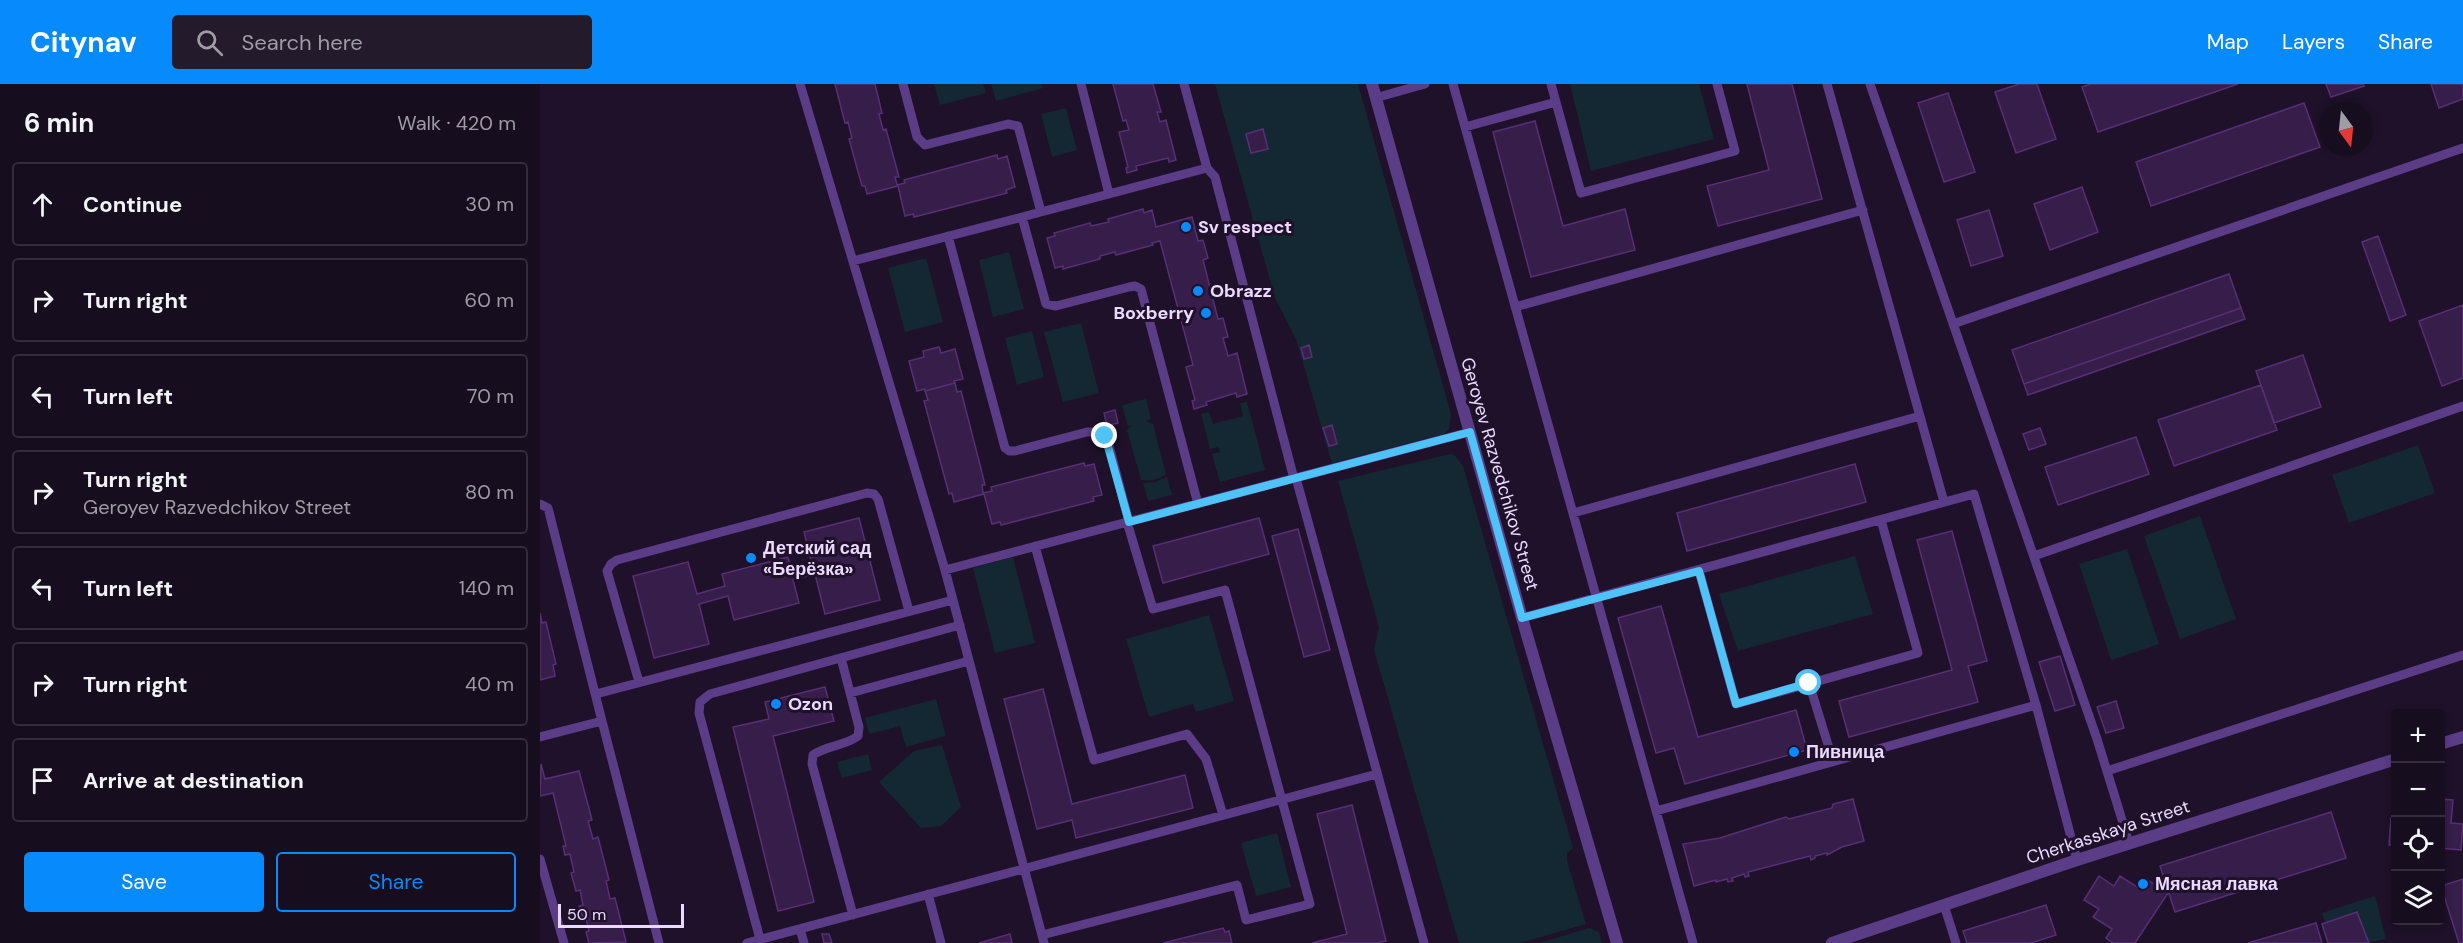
<!DOCTYPE html>
<meta charset="utf-8">
<style>
:root{--surface:#160d1f;--page:#231b2c;--text:#f1f3f6;--muted:#9e9ca4;--line:#352d3d;--accent:#078afc}
body{margin:0;font-family:"DM Sans",sans-serif;background:var(--page);color:var(--text)}
.controls{position:absolute;right:18px;bottom:18px;display:grid;overflow:hidden;border-radius:6px;box-shadow:0 3px 9px #0003}
.controls button{width:54px;height:54px;display:grid;place-items:center;padding:0;border:0;border-bottom:2px solid var(--line);background:var(--surface);color:var(--text);font:30px sans-serif}
.compass{position:absolute;left:1779px;top:18px;width:54px;height:54px;border-radius:50%;background:var(--surface);box-shadow:0 3px 9px #0003;rotate:165deg}
.scale{position:absolute;left:18px;bottom:15px;width:126px;box-sizing:border-box;padding-left:6px;border:3px solid #ebd9ff;border-top:0;font-size:16px;line-height:21px;white-space:nowrap;color:#ebd9ff;-webkit-text-stroke:4px #1e1129;paint-order:stroke}
.stop{position:absolute;width:18px;height:18px;margin:-14px;border:4px solid #4fc3f7;border-radius:50%;background:#fff}
.stop.end{background:#4fc3f7;border-color:#fff;box-shadow:0 2px 6px #0008}
.list{margin:0;padding:0;list-style:none}
h2{display:flex;justify-content:space-between;align-items:center;height:78px;margin:0;padding:0 24px;font-size:26px}
h2 small{font-size:20px;font-weight:400;color:var(--muted)}
.list li{display:grid;grid-template-columns:39px 1fr auto;gap:18px;align-items:center;box-sizing:border-box;height:84px;margin:0 12px 12px;padding:0 12px;border:2px solid var(--line);border-radius:6px}
.list b{display:block;font-size:22px;white-space:nowrap}
.list p{margin:0;font-size:20px;white-space:nowrap;color:var(--muted)}
.list em{font-size:20px;font-style:normal;color:var(--muted)}
.actions{display:flex;gap:12px;padding:18px 24px}
.actions a{flex:1;padding:14px 0;border:2px solid var(--accent);border-radius:6px;text-align:center;font-size:21px;color:var(--accent)}
.actions .main{background:var(--accent);color:#fff}
.icon{flex:none;width:33px;height:33px;fill:none;stroke:currentColor;stroke-width:2;stroke-linecap:round;stroke-linejoin:round}
.map{position:relative;flex:none;width:1923px;height:859px;overflow:hidden}
header{display:flex;align-items:center;gap:36px;box-sizing:border-box;height:84px;padding:0 30px;background:var(--accent);color:#fff}
header strong{font-size:28px}
nav{display:flex;gap:33px;margin-inline-start:auto;font-size:21px}
.search{width:420px;height:54px;background:var(--page);display:flex;align-items:center;gap:15px;box-sizing:border-box;padding:0 21px;border-radius:6px;color:var(--muted);font-size:22px}
main{display:flex}
aside{flex:1;background:var(--surface)}
.map>svg:first-child{display:block}
.green{fill:#142833}
.building{fill:#361d4a;stroke:#572f75;stroke-width:1.5}
.lines{fill:none;stroke-linecap:round;stroke-linejoin:round}
.lane{stroke:#5b3c87;stroke-width:9}
.street{stroke:#5b3c87;stroke-width:12}
.route{stroke:#4fc3f7;stroke-width:8}
.poi-dot{fill:#078afc;stroke:#1e1129;stroke-width:2}
.labels{text-anchor:middle;dominant-baseline:central;stroke-width:6;stroke-linejoin:round;paint-order:stroke}
.poi-label{font-size:18px;font-weight:bold;fill:#ebd9ff;stroke:#1e1129;text-anchor:start}
.street-label{font-size:18px;fill:#ebd9ff;stroke:#1e1129}
</style>
<header>
<strong>Citynav</strong>
<div class="search"><svg class="icon" aria-label="search" viewBox="0 0 24 24"><circle cx="10" cy="10" r="6"/><path d="M15 15l6 6"/></svg>Search here</div>
<nav><a>Map</a><a>Layers</a><a>Share</a></nav>
</header>
<main>
<aside>
<h2>6 min<small>Walk · 420 m</small></h2>
<ul class="list">
<li><svg class="icon" aria-label="ahead" viewBox="0 0 24 24"><path d="M12 20V5M6 11l6-6 6 6"/></svg><div><b>Continue</b></div><em>30 m</em></li>
<li><svg class="icon" aria-label="right" viewBox="0 0 24 24"><path d="M7 20v-9h11M14 6l5 5-5 5"/></svg><div><b>Turn right</b></div><em>60 m</em></li>
<li><svg class="icon" aria-label="left" viewBox="0 0 24 24"><path d="M17 20v-9H6M10 6l-5 5 5 5"/></svg><div><b>Turn left</b></div><em>70 m</em></li>
<li><svg class="icon" aria-label="right" viewBox="0 0 24 24"><path d="M7 20v-9h11M14 6l5 5-5 5"/></svg><div><b>Turn right</b><p>Geroyev Razvedchikov Street</p></div><em>80 m</em></li>
<li><svg class="icon" aria-label="left" viewBox="0 0 24 24"><path d="M17 20v-9H6M10 6l-5 5 5 5"/></svg><div><b>Turn left</b></div><em>140 m</em></li>
<li><svg class="icon" aria-label="right" viewBox="0 0 24 24"><path d="M7 20v-9h11M14 6l5 5-5 5"/></svg><div><b>Turn right</b></div><em>40 m</em></li>
<li><svg class="icon" aria-label="arrive" viewBox="0 0 24 24"><path d="M6 21V4h12l-3 4 3 4H6"/></svg><div><b>Arrive at destination</b></div></li>
</ul>
<div class="actions"><a class="main">Save</a><a>Share</a></div>
</aside>
<div class="map">
<svg width="1923" height="859" viewBox="0 0 1923 859">
<rect width="100%" height="100%" fill="#1e1129"/>
<!-- green -->
<path class="green" d="M394,0H443L446,9L400,21Z
M451,0H501L503,4L456,17Z
M675,0H818L911,330L909,345L904,350L792,379L756,255L735,214Z
M1030,0H1159L1174,55L1051,87Z
M526,24L537,66L512,73L501,30Z
M469,168L484,225L453,233L439,176Z
M386,174L403,238L365,248L348,184Z
M541,239L559,309L523,318L504,248Z
M492,247L504,293L477,301L465,254Z
M606,315L611,335L606,337L613,340L626,390C618,396 610,398 601,396L587,346L593,341L588,342L582,321Z
M707,318L725,386L680,398L672,370L680,368L678,363L670,365L661,330L669,328L673,340L703,332L700,319Z
M1878,361L1895,409L1809,439L1792,391Z
M910,370L915,372L923,382L1033,764L1027,769V777L1046,840L980,859H920L918,856L834,566L839,543L798,397Z
M627,393L632,411L608,417L603,399L615,398Z
M1660,432L1696,535L1640,555L1604,452Z
M1587,465L1619,560L1571,576L1539,480Z
M1315,472L1333,530L1198,567L1179,510Z
M473,473L495,559L455,569L433,484Z
M669,531L694,617L656,628L653,620L609,633L586,555Z
M396,615L406,652L366,663L360,642L329,650L325,634Z
M402,661L421,723L401,742L381,744L339,698L374,667Z
M328,670L332,686L302,694L297,678Z
M737,749L751,803L716,812L701,759Z
M1835,812L1846,855L1826,859H1791L1782,829Z
M1049,844L1059,848L1062,859H999Z"/>
<!-- building -->
<path class="building" d="M295,0H335L342,29L339,30L343,46L346,45L359,93H355L357,101L365,99L364,96L457,71L458,75L467,72L475,103L466,106L467,109L444,115L374,133L373,130L365,132L358,102L327,110L325,102H322L309,55L312,54L308,38L305,39Z
M573,0H613L621,28H617L620,38L626,36L636,76L629,78L628,74L596,82L597,86L587,89L586,84L588,83L579,48L589,46L586,36L583,37Z
M1207,0H1252L1282,115L1178,142L1167,102L1229,86Z
M1479,0H1497L1516,55L1476,69L1455,8Z
M1550,0H1698L1558,48L1542,3Z
M1786,0H1823L1824,2L1791,13Z
M1891,0H1923V15L1899,24Z
M1408,9L1435,88L1404,98L1378,19Z
M1764,19L1780,63L1611,122L1596,78Z
M995,37L1023,142L1085,125L1095,166L991,193L953,48Z
M723,45L728,65L711,69L706,50Z
M1542,103L1558,148L1510,166L1494,120Z
M603,125L604,129L612,126L616,143L652,133L658,157L663,156L668,174L663,176L678,235L683,234L688,253L683,254L688,272L697,269L707,310L697,313L696,309L666,318L667,321L654,325L652,317L655,316L646,283L653,281L620,157L612,159L613,161L576,171L575,168L560,172V175L523,185V182L515,184L507,154L515,152L514,149L550,139L551,142L569,138L568,135Z
M1449,126L1463,172L1431,182L1417,136Z
M1838,152L1866,231L1850,237L1822,158Z
M1689,190L1701,224L1484,300L1472,266Z
M1923,221V294L1902,302L1879,237Z
M1701,224L1705,235L1488,311L1484,300Z
M769,261L772,273L764,275L761,264Z
M399,263L401,269L415,265L423,295L414,297L415,299L385,307V305L377,307L369,277L384,273L383,267Z
M1763,271L1781,323L1734,339L1716,287Z
M415,299L417,308L421,307L439,377L445,401H442L443,409L452,407L451,403L544,379L545,382L554,380L562,411L553,413L554,417L461,441L460,438L452,440L444,410L414,418L412,409L409,410L384,317L388,316L385,307Z
M1721,301L1737,346L1634,382L1618,336Z
M575,326L578,339L567,342L564,329Z
M792,341L797,360L789,362L783,344Z
M1500,344L1506,360L1489,366L1483,350Z
M1596,353L1609,390L1518,421L1505,383Z
M1315,380L1326,418L1147,467L1137,429Z
M319,434L340,516L285,530L275,490L253,496L259,519L194,536L188,512L159,520L169,560L114,574L93,492L148,478L157,510L185,502L182,490L248,473L251,487L272,481L264,448Z
M719,434L729,470L623,499L613,462Z
M758,445L790,566L764,573L732,452Z
M1412,447L1447,577L1428,582L1438,618L1309,653L1299,617L1412,586L1377,456Z
M1121,522L1158,653L1256,626L1267,666L1145,700L1134,664L1116,669L1078,534Z
M0,529L2,539L6,538L16,580L13,581L15,592L0,596Z
M1520,572L1535,621L1515,627L1499,578Z
M285,603L294,637L233,652L274,818L238,827L193,643L229,635L225,618Z
M503,605L532,720L645,691L653,724L536,754L532,736L497,745L464,615Z
M1576,617L1584,644L1566,649L1557,623Z
M1,680L5,695L39,687L52,736L48,737L53,755L58,753L69,796L66,797L70,815L75,814L86,858L49,859L46,848L49,847L47,839L45,832H42L39,822L43,821L40,806L36,807L31,789L34,788L30,770L25,771L23,762H26L13,709L0,712Z
M1900,698H1902L1901,715L1913,716L1911,739L1923,740L1921,766L1900,764Z
M1313,715L1324,757L1302,763L1287,771V769L1275,772V774L1271,776L1270,772L1208,788L1209,792L1205,793L1204,790L1192,794L1193,797L1188,798L1187,795L1176,798V796L1154,802L1143,760L1180,754L1246,733L1249,735L1292,724L1293,720Z
M812,721L846,857L837,859H772L807,850L777,730Z
M1791,728L1806,774L1635,828L1620,782Z
M1851,734H1856V761H1849Z
M1559,792L1574,802L1580,792L1600,805L1606,795L1628,809L1595,859H1573L1566,854L1572,845L1553,833L1559,825L1544,816Z
M1923,795V859H1919L1901,802Z
M1506,821L1516,851L1491,859H1427L1423,847Z
M1817,828L1829,859H1788L1782,840Z
M1776,839L1782,859H1708Z
M683,844L685,848L689,847L692,859H623Z
M282,850H289L292,859H284Z
M470,850L472,859H439Z"/>
<g class="lines">
<!-- lane -->
<path class="lane" d="M260,0L405,486L504,859
M363,0L377,53L385,61L468,40L478,42L501,128
M541,0L569,110
M644,0L667,84
M913,0L1153,859
M1011,0L1041,109L1195,67L1177,0
M1287,0L1404,418
M1330,0L1557,655L1587,752
M835,14L885,0
M925,43L1016,18
M408,152L465,364L469,367H475L547,348H562L568,358L589,438
M313,177L482,133
M975,223L1323,126
M1413,240L1923,64
M756,394L884,859
M0,420L8,424L62,637
M658,420L601,205L595,202L589,203L516,222L506,220L482,133L667,84L675,93L754,395
M1033,429L1380,332
M495,462L554,676L647,650L666,675L683,731
M1494,472L1923,322
M405,486L930,348
M1159,487L1196,620L1378,569L1341,436
M982,534L1434,410L1496,621L1537,776
M301,574L319,643L318,652C305,662 287,661 273,671L272,680L313,831
M99,598L67,487L71,480L77,476L327,409L334,410L338,415L369,527
M1269,599L1293,677
M310,609L429,577
M56,610L413,516
M0,653L62,637L119,859
M1567,687L1923,571
M1116,727L1496,621
M0,775L24,859
M388,810L401,859
M1404,821L1416,859
M260,845L264,859
M502,851L697,801L706,836L770,820L685,506L613,525L587,438
M220,855L159,629L160,618L170,610L420,541
M207,859L837,690"/>
<!-- street -->
<path class="street" d="M832,0L982,534L1077,859
M1900,660L1923,653
M1292,859L1537,776L1856,675"/>
</g>
<g class="lines">
<!-- route -->
<path class="route" d="M565,352L589,438L930,348L982,534L1159,487L1196,620L1269,599"/>
</g>
<!-- markers -->
<g class="poi-dot">
<circle cx="646" cy="143" r="6"/>
<circle cx="658" cy="207" r="6"/>
<circle cx="666" cy="229" r="6"/>
<circle cx="211" cy="474" r="6"/>
<circle cx="236" cy="620" r="6"/>
<circle cx="1254" cy="668" r="6"/>
<circle cx="1603" cy="800" r="6"/>
</g>
<g class="labels">
<!-- poi labels -->
<g class="poi-label">
<text x="658" y="143">Sv respect</text>
<text x="670" y="207">Obrazz</text>
<text x="654" y="229" text-anchor="end">Boxberry</text>
<text x="223" y="464">Детский сад<tspan x="223" dy="21">«Берёзка»</tspan></text>
<text x="248" y="620">Ozon</text>
<text x="1266" y="668">Пивница</text>
<text x="1615" y="800">Мясная лавка</text>
</g>
<!-- street labels -->
<g class="street-label">
<text transform="translate(960 390) rotate(74)">Geroyev Razvedchikov Street</text>
<text transform="translate(1568 748) rotate(-18)">Cherkasskaya Street</text>
</g>
</g>
</svg>
<div class="controls">
<button>+</button>
<button>−</button>
<button><svg class="icon" aria-label="locate" viewBox="0 0 24 24"><circle cx="12" cy="12" r="6"/><path d="M12 2v4M12 18v4M2 12h4M18 12h4"/></svg></button>
<button><svg class="icon" aria-label="layers" viewBox="0 0 24 24"><path d="M12 4l9 5-9 5-9-5zM3 14l9 5 9-5"/></svg></button>
</div>
<svg class="compass" viewBox="-18 -18 36 36"><path d="M0-13l5 13h-10z" fill="#e53935"/><path d="M0 13l5-13h-10z" fill="#9e9ca4"/></svg>
<div class="scale">50 m</div>
<div class="stop" style="left:1269px;top:599px"></div>
<div class="stop end" style="left:565px;top:352px"></div>
</div>
</main>
